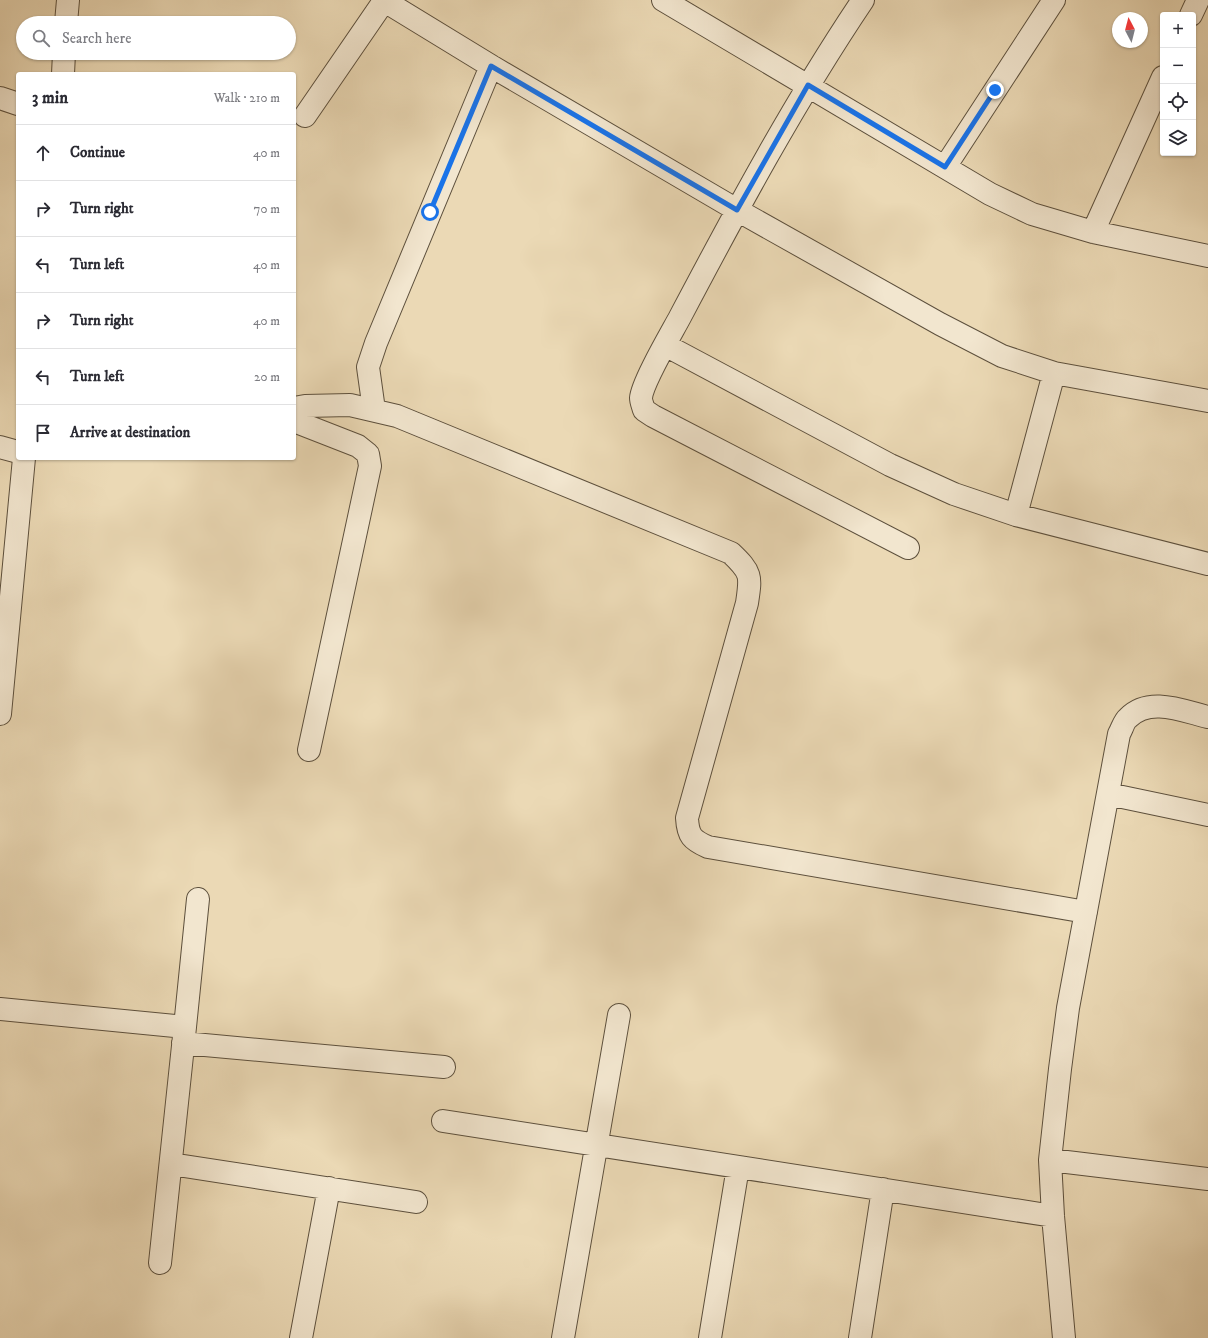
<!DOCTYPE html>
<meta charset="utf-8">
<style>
:root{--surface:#fff;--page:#f7f7f7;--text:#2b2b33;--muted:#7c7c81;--line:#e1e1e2}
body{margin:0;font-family:"IM FELL DW Pica",serif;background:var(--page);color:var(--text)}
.controls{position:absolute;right:12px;top:12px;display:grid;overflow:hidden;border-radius:4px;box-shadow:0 1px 3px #0004}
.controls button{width:36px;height:36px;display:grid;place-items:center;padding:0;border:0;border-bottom:1px solid var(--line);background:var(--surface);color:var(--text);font:20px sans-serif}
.compass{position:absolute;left:1112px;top:12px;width:36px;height:36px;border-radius:50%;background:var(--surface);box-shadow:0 1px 3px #0004;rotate:353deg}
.stop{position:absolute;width:12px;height:12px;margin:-9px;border:3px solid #1a73e8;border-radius:50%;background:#fff}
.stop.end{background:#1a73e8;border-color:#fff;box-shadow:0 1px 4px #0008}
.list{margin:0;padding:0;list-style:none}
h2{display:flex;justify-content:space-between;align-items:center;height:52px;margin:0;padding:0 16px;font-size:17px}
h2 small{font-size:13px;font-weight:400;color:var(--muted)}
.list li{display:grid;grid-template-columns:26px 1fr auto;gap:12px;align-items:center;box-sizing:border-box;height:56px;padding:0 16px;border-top:1px solid var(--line)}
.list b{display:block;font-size:15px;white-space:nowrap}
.list em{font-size:13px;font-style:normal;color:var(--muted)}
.icon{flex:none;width:22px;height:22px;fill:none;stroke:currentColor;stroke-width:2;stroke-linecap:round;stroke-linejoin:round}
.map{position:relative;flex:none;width:1208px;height:1338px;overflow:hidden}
.search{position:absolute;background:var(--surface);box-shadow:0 1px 3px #0004;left:16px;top:16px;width:280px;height:44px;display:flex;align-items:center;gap:10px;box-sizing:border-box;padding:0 14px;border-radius:22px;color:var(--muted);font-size:15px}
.panel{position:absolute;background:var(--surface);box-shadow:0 1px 3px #0004;left:16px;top:72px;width:280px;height:388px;border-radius:4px}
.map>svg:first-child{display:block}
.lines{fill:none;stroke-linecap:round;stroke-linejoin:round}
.minor-casing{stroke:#5d503d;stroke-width:24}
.tertiary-casing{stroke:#5d503d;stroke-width:24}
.minor{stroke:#f2e6cf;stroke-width:22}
.tertiary{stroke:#f2e6cf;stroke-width:22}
.route{stroke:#1a73e8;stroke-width:5}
</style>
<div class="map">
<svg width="1208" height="1338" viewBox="0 0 1208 1338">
<rect width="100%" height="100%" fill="#ebd9b5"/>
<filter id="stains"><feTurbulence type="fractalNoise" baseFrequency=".005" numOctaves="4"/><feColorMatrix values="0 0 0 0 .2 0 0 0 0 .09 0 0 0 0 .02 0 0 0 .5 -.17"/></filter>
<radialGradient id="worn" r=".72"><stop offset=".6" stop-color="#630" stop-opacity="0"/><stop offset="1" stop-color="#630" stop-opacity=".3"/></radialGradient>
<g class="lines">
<!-- minor casing -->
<g class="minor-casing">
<path id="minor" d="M383,0L491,66L737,210L940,324L1002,356L1054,373L1208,401
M663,0L990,194L1032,214L1093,232L1208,256
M863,0C795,101 737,209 680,317C672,332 642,383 641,398C641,402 643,406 644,410L653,416L908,548
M1191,15L1198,0
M0,98L18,104
M305,116L384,1
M945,167L1054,0
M1093,232L1163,77
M665,345L890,465L954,494L1016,515L1208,564
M294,408L305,406L350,405L397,416L731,553C752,573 751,576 747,603L687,818C688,836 692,840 708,847L1086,912
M374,410L368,367L376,343L491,66
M294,421L358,446L368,454L370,466L309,750
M0,447L18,452
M1016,515L1054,373
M1108,794L1208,815
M0,1009L185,1027L160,1263
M185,1027L198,899
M183,1043L444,1067
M443,1121L1053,1216
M1050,1160L1208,1179
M171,1164L416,1202
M301,1338L329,1188
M563,1338L619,1015
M710,1338L738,1167
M860,1338L883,1189
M1064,1338L1053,1216L1050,1160L1060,1069L1068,1008L1119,734C1122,729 1124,721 1128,718C1149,696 1183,711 1208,717"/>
</g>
<!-- tertiary casing -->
<g class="tertiary-casing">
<path id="tertiary" d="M66,23L68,0
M63,74L64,53
M0,714L24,458"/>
</g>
<!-- minor -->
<use href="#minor" class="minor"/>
<!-- tertiary -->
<use href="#tertiary" class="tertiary"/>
</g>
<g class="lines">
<!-- route -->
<path class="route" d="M430,212L491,66L737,210L808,85L945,167L995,90"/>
</g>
<rect width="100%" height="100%" filter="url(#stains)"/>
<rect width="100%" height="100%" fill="url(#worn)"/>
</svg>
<div class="controls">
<button>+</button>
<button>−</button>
<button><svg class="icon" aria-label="locate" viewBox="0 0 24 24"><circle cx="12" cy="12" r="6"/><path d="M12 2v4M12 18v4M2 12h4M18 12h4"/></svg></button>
<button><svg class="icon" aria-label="layers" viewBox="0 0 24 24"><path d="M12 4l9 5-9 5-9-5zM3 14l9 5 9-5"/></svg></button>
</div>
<svg class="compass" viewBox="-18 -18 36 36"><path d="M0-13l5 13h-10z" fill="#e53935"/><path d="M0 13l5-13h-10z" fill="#7c7c81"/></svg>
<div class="stop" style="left:430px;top:212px"></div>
<div class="stop end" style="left:995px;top:90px"></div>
<div class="search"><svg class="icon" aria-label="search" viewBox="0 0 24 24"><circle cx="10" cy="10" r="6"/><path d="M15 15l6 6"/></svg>Search here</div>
<section class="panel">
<h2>3 min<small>Walk · 210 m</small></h2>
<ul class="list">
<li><svg class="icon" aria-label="ahead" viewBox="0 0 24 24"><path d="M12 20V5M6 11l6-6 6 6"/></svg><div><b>Continue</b></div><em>40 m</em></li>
<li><svg class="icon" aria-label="right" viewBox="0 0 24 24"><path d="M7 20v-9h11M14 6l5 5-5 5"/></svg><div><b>Turn right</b></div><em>70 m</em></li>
<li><svg class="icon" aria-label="left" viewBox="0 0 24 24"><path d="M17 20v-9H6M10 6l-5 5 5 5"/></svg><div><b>Turn left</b></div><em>40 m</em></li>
<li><svg class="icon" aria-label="right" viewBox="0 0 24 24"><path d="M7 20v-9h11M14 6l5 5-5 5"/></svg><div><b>Turn right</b></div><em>40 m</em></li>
<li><svg class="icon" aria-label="left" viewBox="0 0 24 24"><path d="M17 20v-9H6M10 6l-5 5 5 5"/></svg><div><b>Turn left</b></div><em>20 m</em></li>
<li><svg class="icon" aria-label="arrive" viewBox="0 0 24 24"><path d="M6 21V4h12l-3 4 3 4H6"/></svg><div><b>Arrive at destination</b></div></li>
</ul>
</section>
</div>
